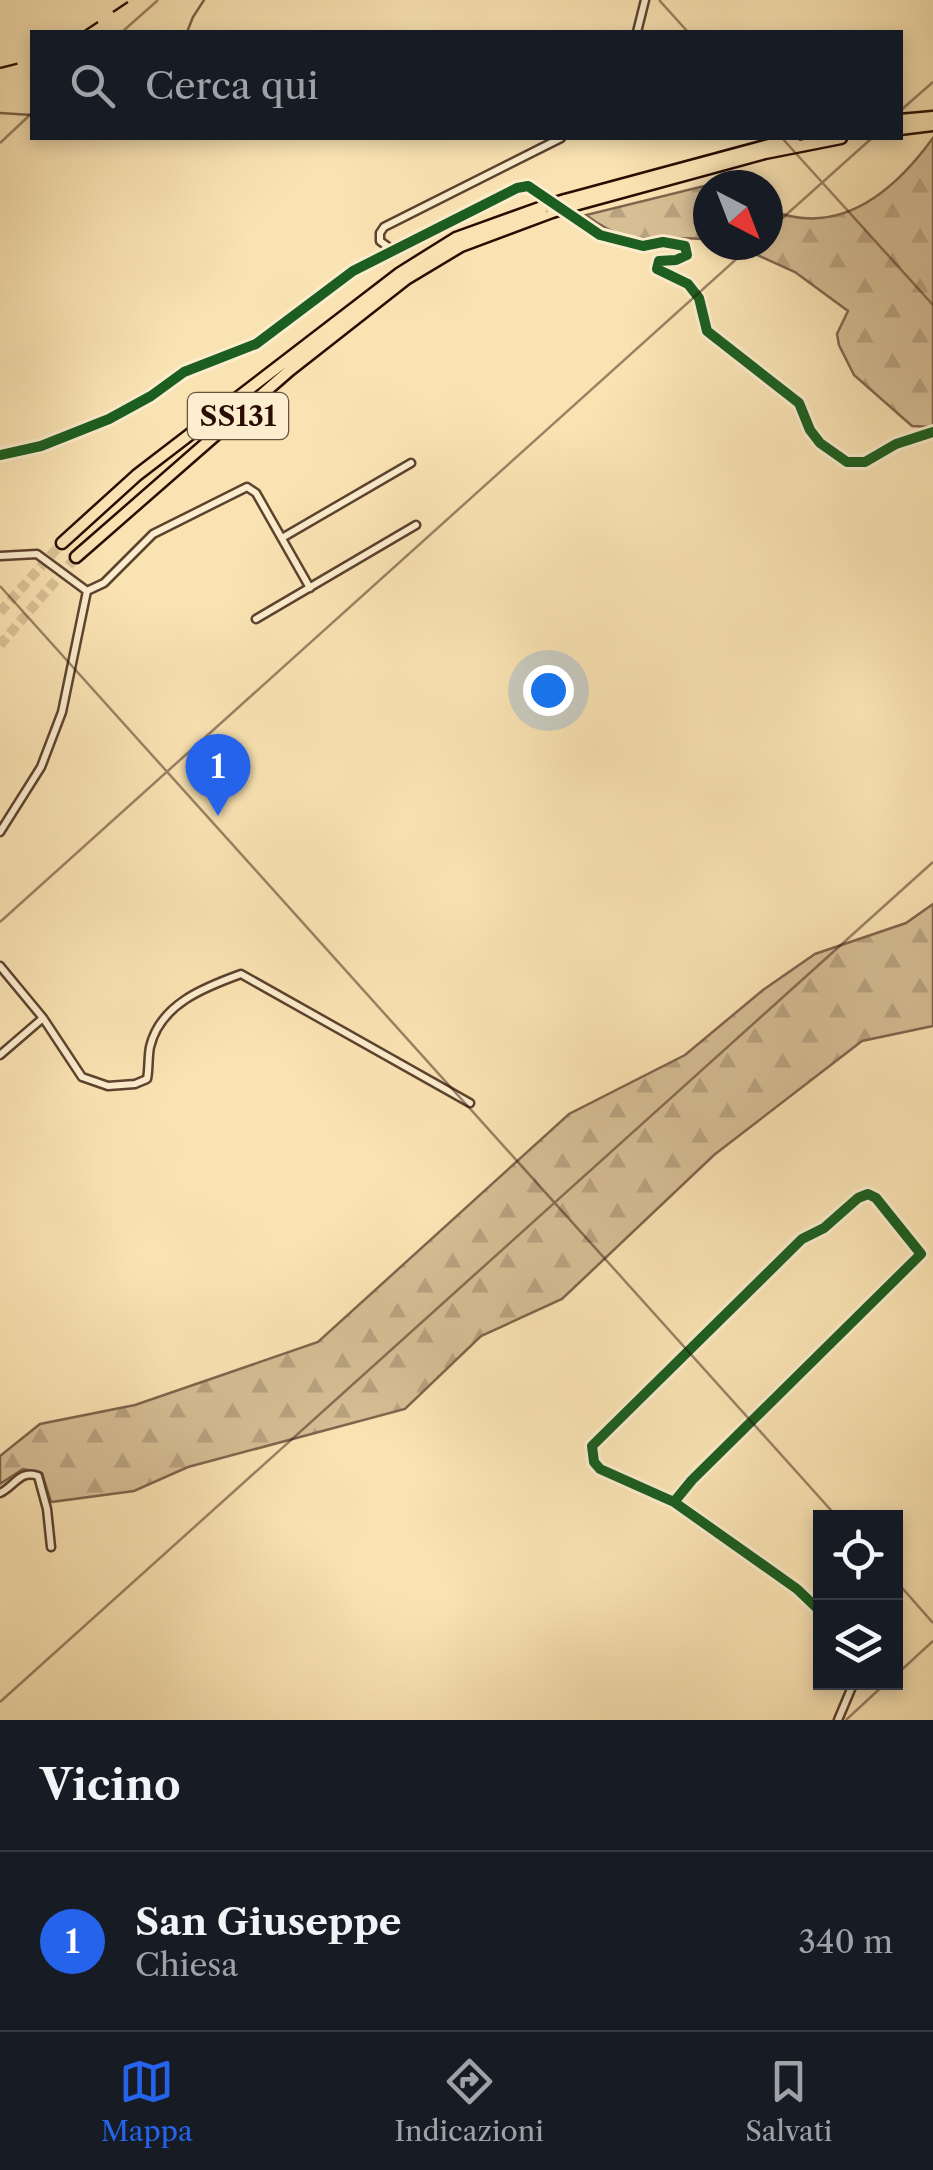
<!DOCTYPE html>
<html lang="it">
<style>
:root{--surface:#171b24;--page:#242831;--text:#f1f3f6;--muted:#9ea1a6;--line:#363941;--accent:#2563eb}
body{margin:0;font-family:"Libre Caslon Text",serif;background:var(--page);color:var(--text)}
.controls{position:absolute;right:30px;bottom:30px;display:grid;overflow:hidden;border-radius:0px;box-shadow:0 5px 15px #0003}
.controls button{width:90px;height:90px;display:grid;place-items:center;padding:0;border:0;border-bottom:2px solid var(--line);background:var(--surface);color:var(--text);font:50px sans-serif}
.compass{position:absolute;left:693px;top:170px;width:90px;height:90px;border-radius:50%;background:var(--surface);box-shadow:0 5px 15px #0003;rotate:138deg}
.you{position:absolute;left:548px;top:690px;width:35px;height:35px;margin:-25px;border:8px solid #fff;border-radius:50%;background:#1a73e8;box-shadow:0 0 0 15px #1a73e833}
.badge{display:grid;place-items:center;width:65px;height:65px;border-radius:50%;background:var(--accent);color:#fff;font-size:32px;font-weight:700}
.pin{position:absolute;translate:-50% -82px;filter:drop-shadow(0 2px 5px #0008)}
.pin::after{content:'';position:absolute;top:52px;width:35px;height:30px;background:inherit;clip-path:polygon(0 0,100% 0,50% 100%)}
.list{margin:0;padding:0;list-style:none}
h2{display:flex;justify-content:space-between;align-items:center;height:130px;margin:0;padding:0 40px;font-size:42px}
h2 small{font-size:32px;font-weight:400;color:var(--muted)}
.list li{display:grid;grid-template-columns:65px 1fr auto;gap:30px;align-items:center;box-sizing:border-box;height:180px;padding:0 40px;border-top:2px solid var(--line)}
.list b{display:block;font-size:38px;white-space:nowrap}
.list p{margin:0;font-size:32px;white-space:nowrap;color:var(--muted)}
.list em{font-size:32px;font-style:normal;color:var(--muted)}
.icon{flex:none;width:55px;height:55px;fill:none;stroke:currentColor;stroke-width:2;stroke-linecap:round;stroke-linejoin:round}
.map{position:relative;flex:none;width:933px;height:1720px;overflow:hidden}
.search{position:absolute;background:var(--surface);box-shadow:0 5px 15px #0003;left:30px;right:30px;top:30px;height:110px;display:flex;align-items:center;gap:25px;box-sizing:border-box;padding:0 35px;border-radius:0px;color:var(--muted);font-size:38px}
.sheet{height:310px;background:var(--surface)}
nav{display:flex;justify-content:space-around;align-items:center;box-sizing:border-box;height:140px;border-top:2px solid var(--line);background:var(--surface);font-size:28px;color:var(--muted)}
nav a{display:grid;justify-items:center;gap:5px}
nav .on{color:var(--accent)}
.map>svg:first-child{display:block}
.forest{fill:url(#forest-firs);stroke:#80654c;stroke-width:2.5}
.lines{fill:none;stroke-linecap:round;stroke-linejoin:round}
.stream{stroke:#7c6148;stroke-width:2.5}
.trunk-tunnel{stroke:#dbc398;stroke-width:10;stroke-dasharray:10 5;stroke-linecap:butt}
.minor-casing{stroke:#5d422e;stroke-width:11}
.trunk-casing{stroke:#290c02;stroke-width:15}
.minor{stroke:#fcedce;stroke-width:6}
.trunk{stroke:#fae3b3;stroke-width:10}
.rail{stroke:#290c02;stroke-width:2.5;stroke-dasharray:18 18;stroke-linecap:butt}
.trunk-bridge-casing{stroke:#290c02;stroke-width:15;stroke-linecap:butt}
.trunk-bridge{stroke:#fae3b3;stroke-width:10}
.cycleway-casing{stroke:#fcedce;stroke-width:16}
.cycleway{stroke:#1b5e20;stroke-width:10}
.ticks{fill:none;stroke:#290c02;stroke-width:2.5;stroke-opacity:0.45}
.labels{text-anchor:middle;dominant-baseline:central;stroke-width:8;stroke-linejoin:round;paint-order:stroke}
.shield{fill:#fcedce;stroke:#68503f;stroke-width:2.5}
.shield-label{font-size:28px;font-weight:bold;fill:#290c02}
</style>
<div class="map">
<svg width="933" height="1720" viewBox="0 0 933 1720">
<defs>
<pattern id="forest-firs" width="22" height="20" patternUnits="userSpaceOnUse" patternTransform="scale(2.5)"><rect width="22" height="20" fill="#d6be95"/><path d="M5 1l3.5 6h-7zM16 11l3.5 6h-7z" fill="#b8a27f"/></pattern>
</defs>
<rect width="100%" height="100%" fill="#fae3b3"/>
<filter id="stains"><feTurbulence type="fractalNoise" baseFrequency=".002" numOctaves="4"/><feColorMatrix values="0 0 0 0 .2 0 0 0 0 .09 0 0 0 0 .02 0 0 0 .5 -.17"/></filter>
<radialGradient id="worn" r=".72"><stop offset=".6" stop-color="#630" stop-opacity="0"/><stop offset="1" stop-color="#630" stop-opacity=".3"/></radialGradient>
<!-- forest -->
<path class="forest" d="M933,138V427L912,426L854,375L839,345L837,334L848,311L795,272L735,245H768V209C838,239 893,193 933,138Z
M708,185V240C653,232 636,253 586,215Z
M933,904V1026L862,1041L714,1155L562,1299L481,1336L405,1409L188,1467L134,1491L51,1502L42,1473L23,1469L0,1484V1456L40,1424L135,1405L318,1342L569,1114L685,1055L763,990L815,954L906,923Z"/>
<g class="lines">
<!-- stream -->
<path class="stream" d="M187,32L193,17L204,0
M0,113L32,115"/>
<!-- trunk-tunnel -->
<path class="trunk-tunnel" d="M0,612L62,543
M0,645L76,557"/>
<!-- minor casing -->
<g class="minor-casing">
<path id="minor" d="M637,32L645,0
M391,249L380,241V233L384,227L561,138
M0,455L41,446L109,419L151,396L184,372L256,344L353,271L517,188L528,186L600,235L643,246L663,242L685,246L687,255L676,260L659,261L657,269L688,284L699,298L707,331L799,403L810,430L820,443L847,462H865L896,444L933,432
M282,538L411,463
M0,556L37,554L87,591L62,712L41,767L0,832
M87,591L104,583L153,534L247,487L256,493L310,588
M256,619L416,525
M0,966L43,1018L82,1077L108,1086L135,1084L147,1079C149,1069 148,1057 150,1047C160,1004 205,987 241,974L470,1103
M0,1055L43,1018
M0,1493C14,1487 20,1469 38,1476L47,1509L51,1547
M674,1502L692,1480L921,1254L876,1198L868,1194L858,1198L824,1228L802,1239L592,1446L594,1462L600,1469L674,1502L797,1589L820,1611
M838,1720L854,1682"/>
</g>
<!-- trunk casing -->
<g class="trunk-casing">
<path id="trunk" d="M900,120L933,117
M900,129L933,125
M565,200L795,138
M571,206L765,153L841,138
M62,543L137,475L400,273L456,238L545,206
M76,557L290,370L406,279L461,246L552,212"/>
</g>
<!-- minor -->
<use href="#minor" class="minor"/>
<!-- trunk -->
<use href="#trunk" class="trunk"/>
<!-- rail -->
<path class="rail" d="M83,32L131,0
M0,68L32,60"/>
<!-- trunk-bridge casing -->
<g class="trunk-bridge-casing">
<path id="trunk-bridge" d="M545,206L565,200
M552,212L571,206"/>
</g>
<!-- trunk-bridge -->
<use href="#trunk-bridge" class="trunk-bridge"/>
<!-- cycleway casing -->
<g class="cycleway-casing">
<path id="cycleway" d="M0,455L41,446L109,419L151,396L184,372L256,344L353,271L517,188L528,186L600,235L643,246L663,242L685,246L687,255L676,260L659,261L657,269L688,284L699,298L707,331L799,403L810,430L820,443L847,462H865L896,444L933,432
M674,1502L692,1480L921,1254L876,1198L868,1194L858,1198L824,1228L802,1239L592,1446L594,1462L600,1469L674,1502L797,1589L820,1611"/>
</g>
<!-- cycleway -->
<use href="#cycleway" class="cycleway"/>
</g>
<!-- ticks -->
<path class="ticks" d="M659,0L688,32M122,32L158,0M900,111L933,82M782,138L933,305M0,143L32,113M768,231L872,138M0,586L838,1518M0,922L752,245M896,1581L933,1623M896,1675L933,1641M0,1702L933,862M846,1720L887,1682"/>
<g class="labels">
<!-- shield labels -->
<rect class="shield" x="188" y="393" width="100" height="46" rx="8"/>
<g class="shield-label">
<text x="238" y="416">SS131</text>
</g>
</g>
<rect width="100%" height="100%" filter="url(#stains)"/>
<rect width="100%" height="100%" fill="url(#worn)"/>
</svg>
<div class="controls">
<button><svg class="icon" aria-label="locate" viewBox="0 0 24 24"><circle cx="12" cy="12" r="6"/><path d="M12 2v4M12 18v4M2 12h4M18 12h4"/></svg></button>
<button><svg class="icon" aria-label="layers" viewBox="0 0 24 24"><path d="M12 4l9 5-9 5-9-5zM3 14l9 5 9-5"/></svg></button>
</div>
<svg class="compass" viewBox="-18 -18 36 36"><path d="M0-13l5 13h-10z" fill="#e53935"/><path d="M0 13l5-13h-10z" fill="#9ea1a6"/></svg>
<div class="you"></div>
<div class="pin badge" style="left:218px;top:816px">1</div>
<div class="search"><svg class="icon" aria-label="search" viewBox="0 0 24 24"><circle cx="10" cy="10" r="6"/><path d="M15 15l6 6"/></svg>Cerca qui</div>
</div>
<section class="sheet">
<h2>Vicino<small></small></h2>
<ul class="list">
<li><span class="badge">1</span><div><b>San Giuseppe</b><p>Chiesa</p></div><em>340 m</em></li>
</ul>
</section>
<nav>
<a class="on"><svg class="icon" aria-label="map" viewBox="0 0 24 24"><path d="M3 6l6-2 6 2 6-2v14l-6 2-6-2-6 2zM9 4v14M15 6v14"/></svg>Mappa</a>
<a><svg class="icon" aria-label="directions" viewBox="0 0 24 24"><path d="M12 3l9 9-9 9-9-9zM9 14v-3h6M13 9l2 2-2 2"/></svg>Indicazioni</a>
<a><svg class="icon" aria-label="saved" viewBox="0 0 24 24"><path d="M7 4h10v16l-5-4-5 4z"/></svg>Salvati</a>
</nav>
